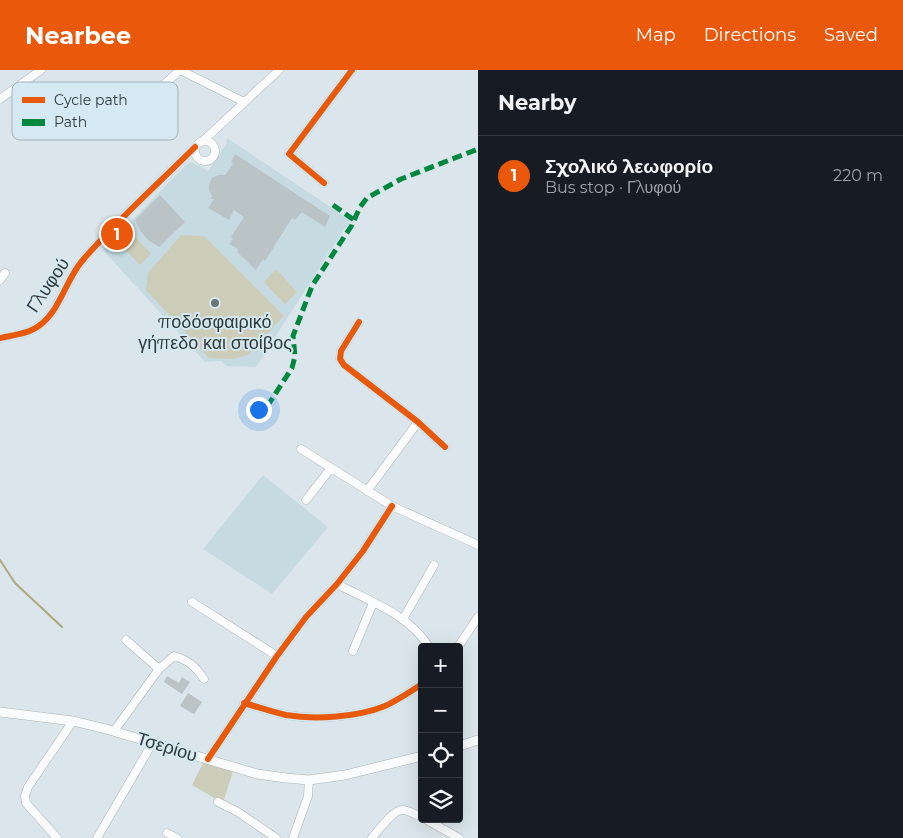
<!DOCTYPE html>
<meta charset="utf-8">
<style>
:root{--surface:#171b24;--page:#242831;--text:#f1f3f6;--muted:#9ea1a6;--line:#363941;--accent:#ea580c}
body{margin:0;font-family:Montserrat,sans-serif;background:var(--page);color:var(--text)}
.controls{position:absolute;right:15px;bottom:15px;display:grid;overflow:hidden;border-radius:5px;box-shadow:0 5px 20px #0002}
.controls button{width:45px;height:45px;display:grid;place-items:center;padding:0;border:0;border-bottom:1px solid var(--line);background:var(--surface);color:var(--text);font:25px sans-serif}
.you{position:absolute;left:258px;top:339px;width:18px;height:18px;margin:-12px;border:4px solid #fff;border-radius:50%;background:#1a73e8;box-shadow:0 0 0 8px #1a73e833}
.badge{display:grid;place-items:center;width:32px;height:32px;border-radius:50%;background:var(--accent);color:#fff;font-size:16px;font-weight:700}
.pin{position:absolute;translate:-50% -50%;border:2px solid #fff;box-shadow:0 1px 5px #0006}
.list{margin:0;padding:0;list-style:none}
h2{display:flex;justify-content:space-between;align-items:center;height:65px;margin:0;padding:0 20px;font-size:21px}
h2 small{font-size:16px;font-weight:400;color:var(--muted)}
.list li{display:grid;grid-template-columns:32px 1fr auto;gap:15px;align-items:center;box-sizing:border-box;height:80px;padding:0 20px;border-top:1px solid var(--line)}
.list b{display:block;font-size:19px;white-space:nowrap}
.list p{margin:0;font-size:16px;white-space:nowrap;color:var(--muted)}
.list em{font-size:16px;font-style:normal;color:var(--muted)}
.icon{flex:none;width:28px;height:28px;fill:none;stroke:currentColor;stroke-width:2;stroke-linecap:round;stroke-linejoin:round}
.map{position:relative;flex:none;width:478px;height:768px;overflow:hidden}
header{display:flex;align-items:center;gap:30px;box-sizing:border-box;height:70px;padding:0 25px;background:var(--accent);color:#fff}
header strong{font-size:24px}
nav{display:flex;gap:28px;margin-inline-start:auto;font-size:18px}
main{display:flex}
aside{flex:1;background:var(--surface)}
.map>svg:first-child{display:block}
.built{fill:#c6dae2}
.green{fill:#cccdb9}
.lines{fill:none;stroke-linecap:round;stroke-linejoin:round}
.stream{stroke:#aea879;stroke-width:2}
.building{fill:#bac3c6}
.minor-casing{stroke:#aab2b6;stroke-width:9}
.major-casing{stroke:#aab2b6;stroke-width:10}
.minor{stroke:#f9fbfc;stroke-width:8}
.major{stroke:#f9fbfc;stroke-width:9}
.quiet{stroke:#00873e;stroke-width:5;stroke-dasharray:10 5;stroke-linecap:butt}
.cycleway-casing{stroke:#d4e9f1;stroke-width:9}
.cycleway{stroke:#e8590c;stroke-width:6}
.poi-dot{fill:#6c7679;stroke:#d4e9f1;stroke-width:2}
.labels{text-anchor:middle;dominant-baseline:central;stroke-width:4;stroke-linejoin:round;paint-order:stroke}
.street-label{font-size:18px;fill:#31393c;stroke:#d4e9f1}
.poi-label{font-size:18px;fill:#31393c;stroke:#d4e9f1}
.key{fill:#d4e9f1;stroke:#a3b4bb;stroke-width:1}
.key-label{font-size:14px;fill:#31393c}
</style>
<header>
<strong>Nearbee</strong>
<nav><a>Map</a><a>Directions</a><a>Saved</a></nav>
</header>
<main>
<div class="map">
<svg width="478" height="768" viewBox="0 0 478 768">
<rect width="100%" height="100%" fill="#dae6eb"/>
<!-- built -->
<path class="built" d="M227,68L350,150L256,297L226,296L221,291L205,292L103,180L186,95L192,92L208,101L226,75Z
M263,405L328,457L272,524L203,479Z"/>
<!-- green -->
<path class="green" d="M130,161L151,184L140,195L118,172Z
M181,165L204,166L284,246L248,285L232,289L209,288L146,220L148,203Z
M276,199L297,222L285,234L264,212Z
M203,693L233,701L223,733L192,715Z"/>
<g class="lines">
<!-- stream -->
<path class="stream" d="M0,490L15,513L62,557"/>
</g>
<!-- building -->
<path class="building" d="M235,84L330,146L325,157L302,142L295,150L292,148L265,191L263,189L256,200L237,182L238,179L229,174L233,169L231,167L244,147L234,140L229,150L208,138L214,129H211L212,126L209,120V115L212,108L218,105H225L233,94L231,92Z
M160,125L185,152L159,177L148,170L141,162L135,150Z
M167,606L179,613L182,607L190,612L182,624L164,612Z
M188,623L202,632L194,644L180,636Z"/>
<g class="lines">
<!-- minor casing -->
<g class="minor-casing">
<path id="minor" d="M180,0L244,32
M149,28L180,0
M0,29L41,0
M204,70L279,0
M195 81a10 10 0 1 1 20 0a10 10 0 1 1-20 0Z
M324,113L289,84L352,0
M0,210L5,203
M359,252L341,281L340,289L344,295L418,352L445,377
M0,268C13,265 29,264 40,255C60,240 66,210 82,191C117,150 158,114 195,77
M301,379L392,436L478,475
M367,421L418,352
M306,430L331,398
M337,514C369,531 410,545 429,577
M192,532L277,586
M403,549L434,495
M126,570L159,599
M458,577L478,547
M353,581L373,533
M244,633C258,637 272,642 286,645C315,650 358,647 385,636C398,630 410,622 422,614
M114,661L159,599L174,586C188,590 195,596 204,609
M208,689L277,586L306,547L337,514L363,481L392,436
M218,732L238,742L276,768
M425,749L459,768
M167,763L177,768
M57,768L26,733L25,726L28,717L73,651
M97,768L153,672
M293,768L308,726L309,710
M372,768C378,761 393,740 402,740C409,740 416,745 422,747"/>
</g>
<!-- major casing -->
<g class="major-casing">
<path id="major" d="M0,642L73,651L106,659L257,704L286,708L309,710L345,705L422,686
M459,676L478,670"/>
</g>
<!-- minor -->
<use href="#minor" class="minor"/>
<!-- major -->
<use href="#major" class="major"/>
<!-- quiet -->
<path class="quiet" d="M333,135L354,150
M259,349L292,298L295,286L293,266L312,216L352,155L360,137L367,128L401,109L478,79"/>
<!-- cycleway casing -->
<g class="cycleway-casing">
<path id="cycleway" d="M324,113L289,84L352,0
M359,252L341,281L340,289L344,295L418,352L445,377
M0,268C13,265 29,264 40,255C60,240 66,210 82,191C117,150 158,114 195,77
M244,633C258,637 272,642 286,645C315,650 358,647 385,636C398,630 410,622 422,614
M208,689L277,586L306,547L337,514L363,481L392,436"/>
</g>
<!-- cycleway -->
<use href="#cycleway" class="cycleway"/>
</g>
<!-- markers -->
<circle class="poi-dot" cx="215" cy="233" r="5"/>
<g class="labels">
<!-- street labels -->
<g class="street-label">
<text transform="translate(48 215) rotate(-56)">Γλυφού</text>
<text transform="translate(167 677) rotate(17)">Τσερίου</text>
</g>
<!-- poi labels -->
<g class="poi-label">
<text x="215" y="252">ποδόσφαιρικό<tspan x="215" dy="21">γήπεδο και στοίβος</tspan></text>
</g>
</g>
<!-- legend -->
<rect x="12" y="12" width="166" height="58" rx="8" class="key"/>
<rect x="22" y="27" width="23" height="6" fill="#e8590c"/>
<rect x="22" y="49" width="23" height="7" fill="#00873e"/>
<g class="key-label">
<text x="54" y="35">Cycle path</text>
<text x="54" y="57">Path</text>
</g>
</svg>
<div class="controls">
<button>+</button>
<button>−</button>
<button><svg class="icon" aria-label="locate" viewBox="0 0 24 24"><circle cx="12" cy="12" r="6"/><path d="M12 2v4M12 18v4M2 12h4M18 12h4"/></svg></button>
<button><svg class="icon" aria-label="layers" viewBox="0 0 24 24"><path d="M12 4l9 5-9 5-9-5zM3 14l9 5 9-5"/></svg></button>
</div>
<div class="you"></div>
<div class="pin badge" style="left:117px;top:164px">1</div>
</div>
<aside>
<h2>Nearby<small></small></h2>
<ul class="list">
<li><span class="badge">1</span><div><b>Σχολικό λεωφορίο</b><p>Bus stop · Γλυφού</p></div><em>220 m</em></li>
</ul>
</aside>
</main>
